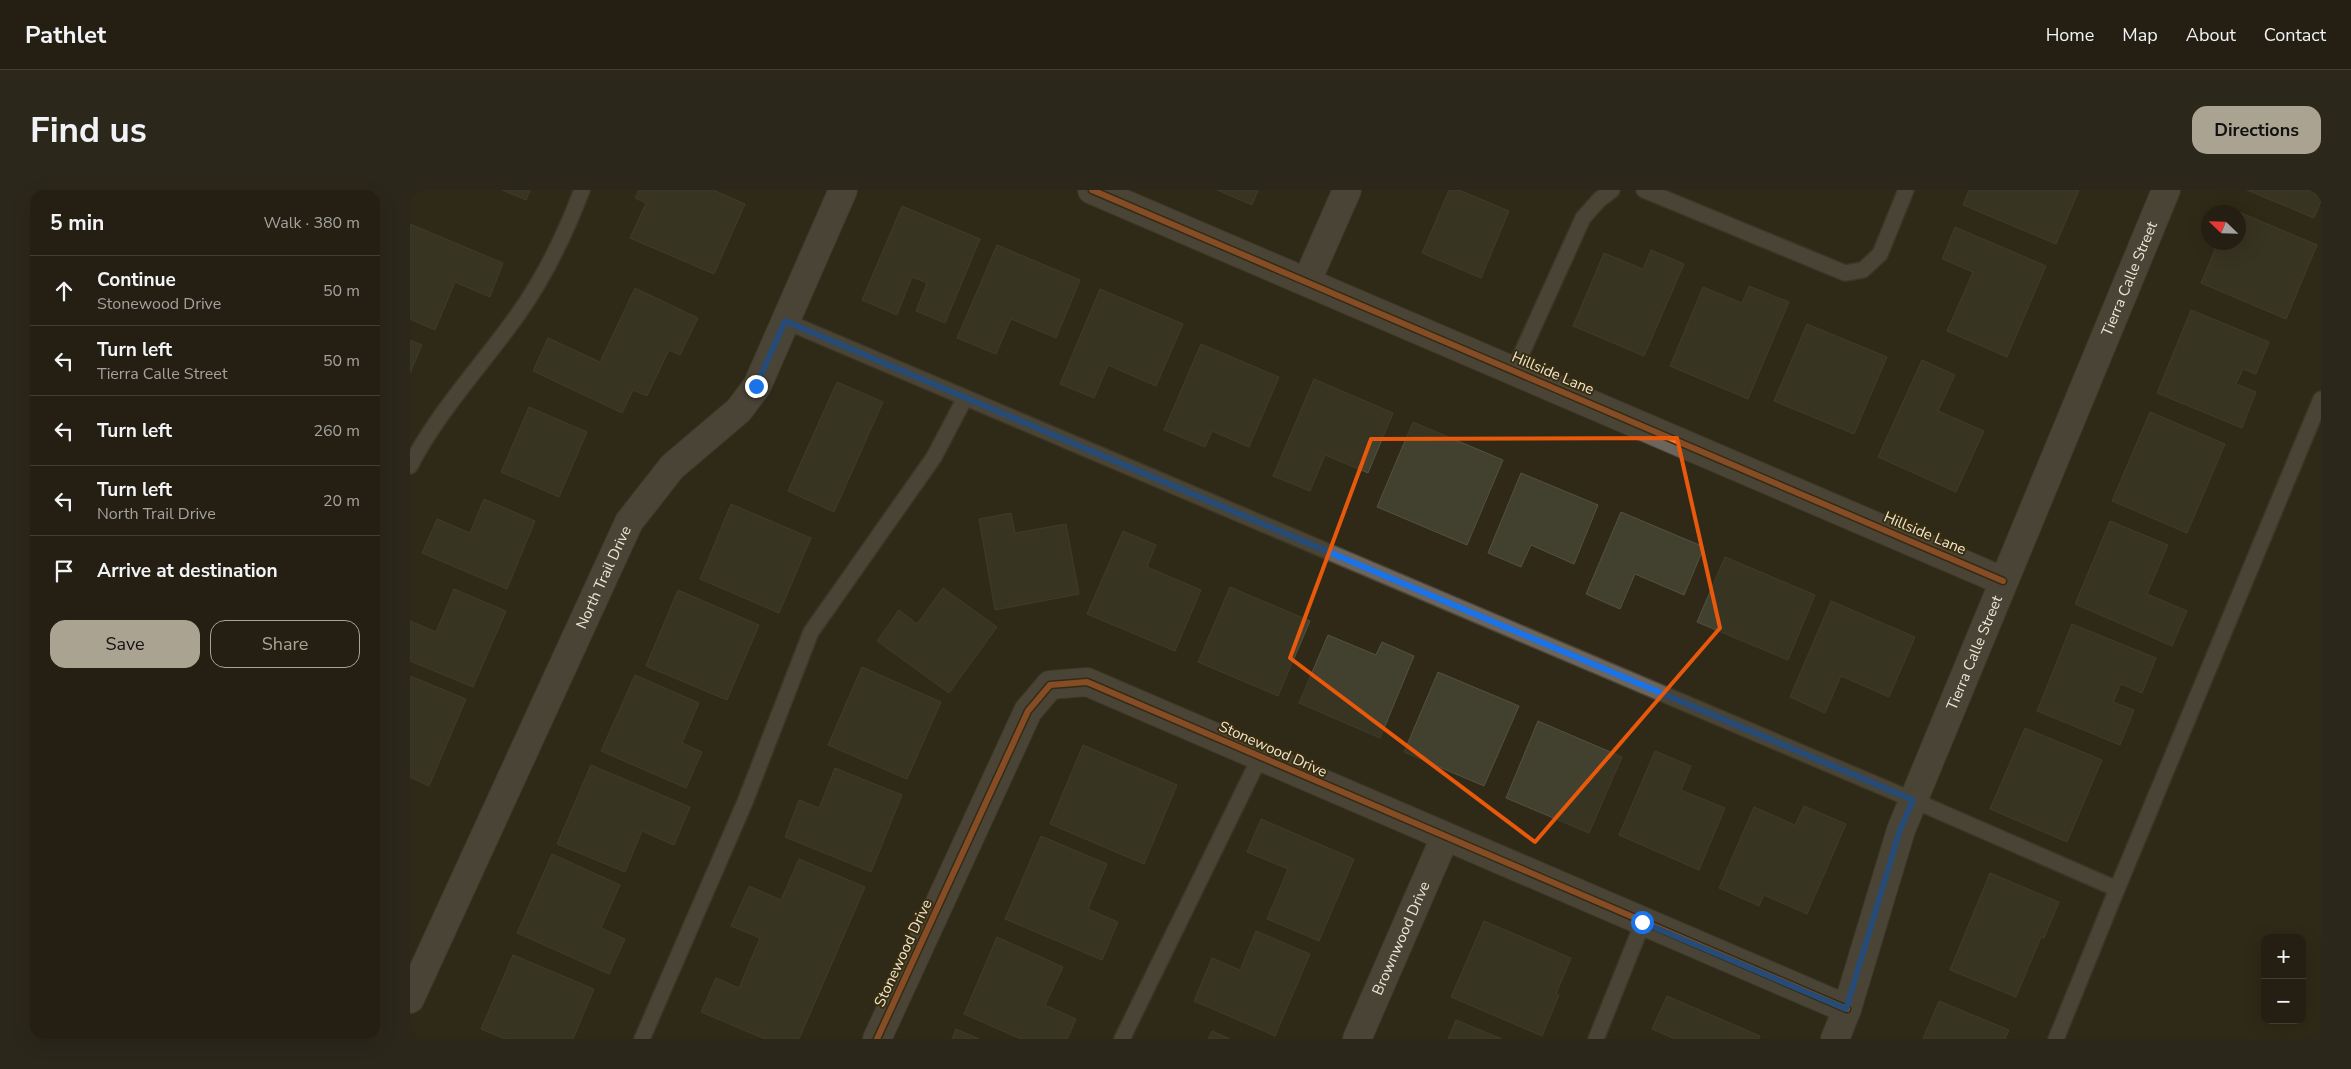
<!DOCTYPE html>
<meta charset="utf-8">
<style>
:root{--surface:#241f12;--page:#2c271b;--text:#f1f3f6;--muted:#a3a29f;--line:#413d32;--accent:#aba392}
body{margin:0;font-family:"Nunito Sans",sans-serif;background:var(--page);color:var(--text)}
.controls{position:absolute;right:15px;bottom:15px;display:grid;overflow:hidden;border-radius:10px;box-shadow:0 5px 20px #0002}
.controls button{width:45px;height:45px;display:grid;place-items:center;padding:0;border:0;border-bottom:1px solid var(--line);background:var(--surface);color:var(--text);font:25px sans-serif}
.compass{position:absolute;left:1791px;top:15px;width:45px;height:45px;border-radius:50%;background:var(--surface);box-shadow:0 5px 20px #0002;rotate:293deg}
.stop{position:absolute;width:15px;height:15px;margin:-11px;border:4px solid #1a73e8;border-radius:50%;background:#fff}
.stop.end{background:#1a73e8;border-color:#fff;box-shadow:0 1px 5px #0008}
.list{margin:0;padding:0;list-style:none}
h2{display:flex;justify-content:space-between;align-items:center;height:65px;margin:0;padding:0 20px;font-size:21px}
h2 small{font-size:16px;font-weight:400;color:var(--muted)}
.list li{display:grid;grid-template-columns:32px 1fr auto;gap:15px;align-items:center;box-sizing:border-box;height:70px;padding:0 20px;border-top:1px solid var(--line)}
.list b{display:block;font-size:19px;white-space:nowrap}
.list p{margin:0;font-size:16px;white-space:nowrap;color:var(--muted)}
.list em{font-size:16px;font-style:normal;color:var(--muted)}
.actions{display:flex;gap:10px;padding:15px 20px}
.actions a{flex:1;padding:11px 0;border:1px solid var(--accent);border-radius:15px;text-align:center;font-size:18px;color:var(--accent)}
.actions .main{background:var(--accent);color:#111}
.icon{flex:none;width:28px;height:28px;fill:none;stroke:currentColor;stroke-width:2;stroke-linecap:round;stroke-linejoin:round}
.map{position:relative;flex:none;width:1911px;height:849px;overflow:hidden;border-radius:15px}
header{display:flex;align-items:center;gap:30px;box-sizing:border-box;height:70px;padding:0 25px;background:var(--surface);border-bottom:1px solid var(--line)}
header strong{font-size:24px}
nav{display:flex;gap:28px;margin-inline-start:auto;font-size:18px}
.intro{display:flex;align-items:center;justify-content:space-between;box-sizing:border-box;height:120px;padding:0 30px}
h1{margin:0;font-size:35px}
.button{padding:12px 22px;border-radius:15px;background:var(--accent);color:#111;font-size:18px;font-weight:700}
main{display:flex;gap:30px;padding:0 30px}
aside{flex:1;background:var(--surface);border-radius:15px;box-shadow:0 5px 20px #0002}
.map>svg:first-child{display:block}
.building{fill:#42412f;stroke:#535143}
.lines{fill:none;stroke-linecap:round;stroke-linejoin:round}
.lane-casing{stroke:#4d4638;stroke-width:18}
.street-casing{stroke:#4d4638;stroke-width:30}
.lane{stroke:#6b655e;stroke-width:15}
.street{stroke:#6b655e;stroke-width:28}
.cycleway-casing{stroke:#3a2d0e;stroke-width:9}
.cycleway{stroke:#f07635;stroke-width:6}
.route{stroke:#1a73e8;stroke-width:6}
.marked{fill:none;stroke:#e8590c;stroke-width:4;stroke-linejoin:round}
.labels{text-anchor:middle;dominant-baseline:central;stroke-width:4;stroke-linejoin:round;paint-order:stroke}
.street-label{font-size:15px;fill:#ede5d4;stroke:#3a2d0e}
</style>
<header>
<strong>Pathlet</strong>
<nav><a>Home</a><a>Map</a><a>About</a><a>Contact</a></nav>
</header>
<div class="intro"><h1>Find us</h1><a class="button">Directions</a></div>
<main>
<aside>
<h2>5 min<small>Walk · 380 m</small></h2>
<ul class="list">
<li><svg class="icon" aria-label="ahead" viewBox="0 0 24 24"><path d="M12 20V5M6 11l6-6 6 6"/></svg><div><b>Continue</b><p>Stonewood Drive</p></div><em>50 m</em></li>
<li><svg class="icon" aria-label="left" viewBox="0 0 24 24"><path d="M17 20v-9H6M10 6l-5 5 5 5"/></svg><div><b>Turn left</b><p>Tierra Calle Street</p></div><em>50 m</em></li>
<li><svg class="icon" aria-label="left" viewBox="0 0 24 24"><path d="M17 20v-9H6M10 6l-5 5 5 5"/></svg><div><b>Turn left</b></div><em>260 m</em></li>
<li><svg class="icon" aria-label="left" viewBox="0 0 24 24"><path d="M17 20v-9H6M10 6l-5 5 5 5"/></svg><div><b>Turn left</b><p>North Trail Drive</p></div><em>20 m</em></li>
<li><svg class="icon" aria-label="arrive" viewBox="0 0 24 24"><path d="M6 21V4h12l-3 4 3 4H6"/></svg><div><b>Arrive at destination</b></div></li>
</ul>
<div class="actions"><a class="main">Save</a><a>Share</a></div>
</aside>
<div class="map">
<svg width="1911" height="849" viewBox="0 0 1911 849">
<rect width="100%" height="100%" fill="#302918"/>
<!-- building -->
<path class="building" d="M92,0H120L116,10Z
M229,0H303L335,14L304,84L220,48L236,13L225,8Z
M807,0H848L842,15Z
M1039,0H1049L1099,21L1071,88L1012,63Z
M1559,0H1669L1646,54L1553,15Z
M1837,0H1911V11L1904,28Z
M492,16L570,49L535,133L506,121L517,93L502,87L487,125L452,110Z
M1822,19L1907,55L1876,129L1791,93L1808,52H1828V22H1821Z
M0,34L93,73L80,107L45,92L25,140L0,129Z
M1545,37L1636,76L1597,167L1537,141L1563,82L1532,69Z
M587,55L670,90L646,148L601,129L586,164L547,148Z
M1241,60L1274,74L1234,166L1163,136L1194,63L1233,79Z
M1339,96L1379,112L1338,209L1260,176L1293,97L1332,113Z
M225,98L288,128L270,165L259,160L237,206L223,200L212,223L123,181L138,148L190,172Z
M690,99L773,134L746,196L698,175L684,208L650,194Z
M1781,120L1859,152L1846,184L1833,179L1826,194L1846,202L1832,238L1747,203Z
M1397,134L1477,167L1444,244L1364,211Z
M0,150L12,155L0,183Z
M791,154L869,187L839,257L802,241L795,257L754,240Z
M1512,170L1545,185L1528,221L1574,241L1546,302L1468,267Z
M904,189L983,223L958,283L915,265L900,301L863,286Z
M427,192L473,212L424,322L378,301Z
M119,217L177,242L149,307L91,282Z
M1740,222L1815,254L1777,343L1702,311Z
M1003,232L1093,270L1057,355L967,317Z
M1111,283L1188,315L1164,374L1121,355L1111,377L1078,363Z
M74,309L125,331L97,399L12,363L27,329L60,343Z
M321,314L401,348L369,423L290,389Z
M1211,322L1294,357L1274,405L1225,384L1210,419L1176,404Z
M601,323L605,343L656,334L669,404L585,420L569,329Z
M1700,331L1758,355L1737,404L1777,421L1762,456L1665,414Z
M713,341L746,355L737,377L791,400L765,461L677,424Z
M1315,367L1405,405L1378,470L1287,432Z
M820,397L900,431L868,506L788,472Z
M533,398L587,437L539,503L467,451L489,420L507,434Z
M44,399L96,421L63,497L0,471V431L26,442Z
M268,400L349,435L317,510L236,476Z
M1421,411L1505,447L1479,507L1431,486L1415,523L1380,507Z
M1662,434L1746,468L1732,503L1711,494L1703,512L1724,520L1710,555L1627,521Z
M918,445L966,465L972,452L1004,466L970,548L889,513Z
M452,477L531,512L497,589L418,555Z
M1028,482L1109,516L1074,596L994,562Z
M225,485L289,513L272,553L292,562L276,598L191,561Z
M0,486L56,509L19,596L0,587Z
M1128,531L1212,567L1179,643L1096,608Z
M1615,538L1692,570L1657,652L1580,619Z
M673,555L767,595L734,674L640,634Z
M1245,561L1281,576L1271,600L1315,618L1289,680L1209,645Z
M181,575L280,617L264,655L232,641L215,682L147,654Z
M425,578L492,605L461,682L375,647L389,610L409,618Z
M1394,616L1436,634L1397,724L1354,705L1349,716L1309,698L1344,617L1385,635Z
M851,629L944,669L909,751L857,729L878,679L837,662Z
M631,646L697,674L678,719L708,732L692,770L595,729Z
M142,664L210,695L191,738L215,749L199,784L107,743Z
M389,669L455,697L389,849H355L291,822L306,788L329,798L350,748L321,736L339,696L371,710Z
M1580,683L1649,712L1634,748L1631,747L1606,807L1540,780Z
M1074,731L1161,768L1146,804L1149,805L1132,846L1041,807Z
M846,741L900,764L865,846L784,811L802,768L830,780Z
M587,747L653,777L635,815L666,829L657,849H611L554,824Z
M103,765L184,799L163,849H95L71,839Z
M1257,806L1350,846L1349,849H1265L1242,839Z
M1529,811L1599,840L1595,849H1513Z
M1046,830L1092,849H1038Z
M546,839L569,849H542Z
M802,841L820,849H798Z"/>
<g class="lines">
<!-- lane casing -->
<g class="lane-casing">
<path id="lane" d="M1234,0L1435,83L1453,80L1470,64L1496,0
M375,131L1503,610L1707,699L1646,849
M1104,180L1173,28L1189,10L1202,0
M0,276C29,220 73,174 109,123C135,86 156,42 172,0
M1707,699L1911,209
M232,849L335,612L401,442L524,267L555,208
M712,849L850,567
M1186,849L1233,732"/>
</g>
<!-- street casing -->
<g class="street-casing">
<g id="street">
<path d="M682,0L1593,391"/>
<path d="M897,91L937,0"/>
<path id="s1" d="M0,809L219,332L262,277L329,220L347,196L433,0"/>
<path d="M467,849L618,521L640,495L677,492L1437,819"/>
<path id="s2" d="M947,849L1035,647"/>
<path id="s3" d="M1425,849L1437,819L1491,640L1756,0"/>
</g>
</g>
<!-- lane -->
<use href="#lane" class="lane"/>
<!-- street -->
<use href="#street" class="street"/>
<!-- cycleway casing -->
<g class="cycleway-casing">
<path id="cycleway" d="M682,0L1593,391
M467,849L618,521L640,495L677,492L1437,819"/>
</g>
<!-- cycleway -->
<use href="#cycleway" class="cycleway"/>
</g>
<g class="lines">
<!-- route -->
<path class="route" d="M346,196L375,131L1503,610L1490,640L1436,819L1232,732"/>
</g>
<!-- marked area -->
<path d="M0 0H1911V849H0ZM1267,248L1310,438L1125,652L880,468L961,249Z" fill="#302918" fill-opacity=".55" fill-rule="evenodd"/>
<path class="marked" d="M1267,248L1310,438L1125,652L880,468L961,249Z"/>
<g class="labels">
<!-- street labels -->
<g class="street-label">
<text stroke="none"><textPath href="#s3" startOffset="816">Tierra Calle Street</textPath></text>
<text transform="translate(1143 183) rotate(23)">Hillside Lane</text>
<text transform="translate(1515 343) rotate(23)">Hillside Lane</text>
<text stroke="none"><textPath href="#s1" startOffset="464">North Trail Drive</textPath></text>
<text stroke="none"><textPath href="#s3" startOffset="411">Tierra Calle Street</textPath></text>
<text transform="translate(863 559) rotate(24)">Stonewood Drive</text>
<text stroke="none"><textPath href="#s2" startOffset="110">Brownwood Drive</textPath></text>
<text transform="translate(493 763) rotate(-65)">Stonewood Drive</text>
</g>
</g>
</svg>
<div class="controls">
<button>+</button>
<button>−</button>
</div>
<svg class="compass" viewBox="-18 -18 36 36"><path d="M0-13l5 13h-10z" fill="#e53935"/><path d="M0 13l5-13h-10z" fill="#a3a29f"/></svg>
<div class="stop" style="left:1232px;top:732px"></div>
<div class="stop end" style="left:346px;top:196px"></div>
</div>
</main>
